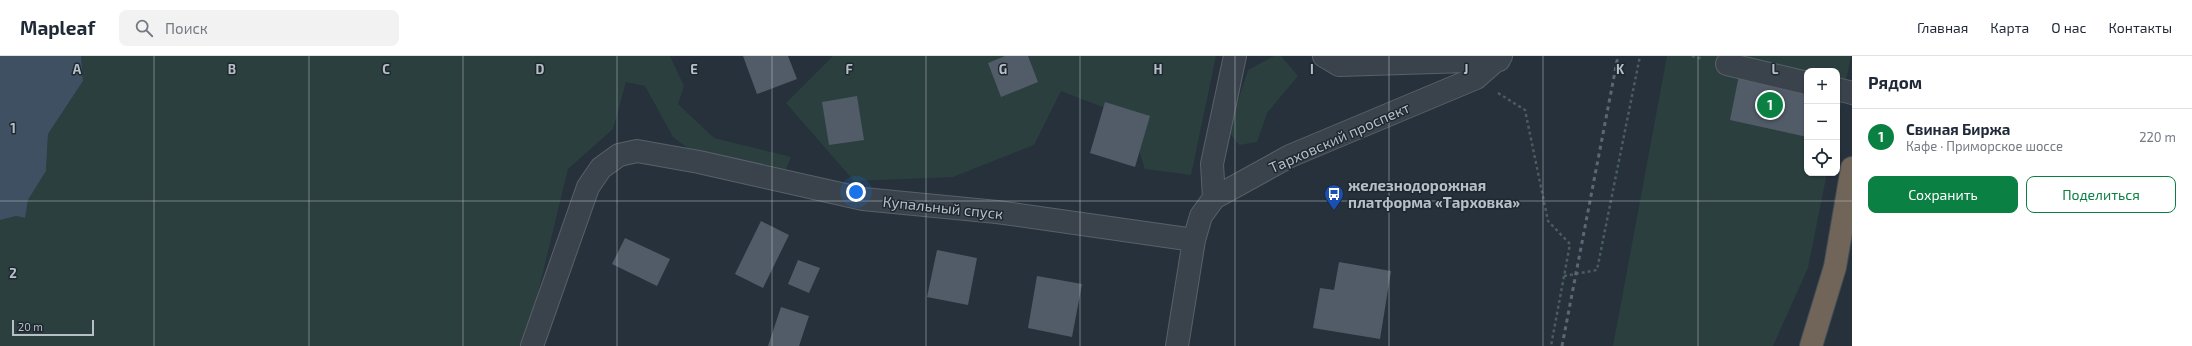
<!DOCTYPE html>
<html lang="ru">
<meta charset="utf-8">
<style>
:root{--surface:#fff;--page:#f2f2f3;--text:#1f2937;--muted:#747a83;--line:#e0e1e3;--accent:#0b8043}
body{margin:0;font-family:"Exo 2",sans-serif;background:var(--page);color:var(--text)}
.controls{position:absolute;right:12px;top:12px;display:grid;overflow:hidden;border-radius:8px;box-shadow:0 1px 3px #0004}
.controls button{width:36px;height:36px;display:grid;place-items:center;padding:0;border:0;border-bottom:1px solid var(--line);background:var(--surface);color:var(--text);font:20px sans-serif}
.scale{position:absolute;left:12px;bottom:10px;width:82px;box-sizing:border-box;padding-left:4px;border:2px solid #b6bec6;border-top:0;font-size:11px;line-height:14px;white-space:nowrap;color:#b6bec6;-webkit-text-stroke:3px #1f2830;paint-order:stroke}
.you{position:absolute;left:856px;top:136px;width:14px;height:14px;margin:-10px;border:3px solid #fff;border-radius:50%;background:#1a73e8;box-shadow:0 0 0 6px #1a73e833}
.badge{display:grid;place-items:center;width:26px;height:26px;border-radius:50%;background:var(--accent);color:#fff;font-size:13px;font-weight:700}
.pin{position:absolute;translate:-50% -50%;border:2px solid #fff;box-shadow:0 1px 4px #0006}
.list{margin:0;padding:0;list-style:none}
h2{display:flex;justify-content:space-between;align-items:center;height:52px;margin:0;padding:0 16px;font-size:17px}
h2 small{font-size:13px;font-weight:400;color:var(--muted)}
.list li{display:grid;grid-template-columns:26px 1fr auto;gap:12px;align-items:center;box-sizing:border-box;height:56px;padding:0 16px;border-top:1px solid var(--line)}
.list b{display:block;font-size:15px;white-space:nowrap}
.list p{margin:0;font-size:13px;white-space:nowrap;color:var(--muted)}
.list em{font-size:13px;font-style:normal;color:var(--muted)}
.actions{display:flex;gap:8px;padding:12px 16px}
.actions a{flex:1;padding:9px 0;border:1px solid var(--accent);border-radius:8px;text-align:center;font-size:14px;color:var(--accent)}
.actions .main{background:var(--accent);color:#fff}
.icon{flex:none;width:22px;height:22px;fill:none;stroke:currentColor;stroke-width:2;stroke-linecap:round;stroke-linejoin:round}
.map{position:relative;flex:none;width:1852px;height:290px;overflow:hidden}
header{display:flex;align-items:center;gap:24px;box-sizing:border-box;height:56px;padding:0 20px;background:var(--surface);border-bottom:1px solid var(--line)}
header strong{font-size:19px}
nav{display:flex;gap:22px;margin-inline-start:auto;font-size:14px}
.search{width:280px;height:36px;background:var(--page);display:flex;align-items:center;gap:10px;box-sizing:border-box;padding:0 14px;border-radius:8px;color:var(--muted);font-size:15px}
main{display:flex}
aside{flex:1;background:var(--surface)}
.map>svg:first-child{display:block}
.green{fill:#2b3f3e}
.water{fill:#3e5062}
.building{fill:#525c68}
.lines{fill:none;stroke-linecap:round;stroke-linejoin:round}
.minor-casing{stroke:#586169;stroke-width:24}
.highway-casing{stroke:#454e56;stroke-width:24}
.path{stroke:#4a5c5d;stroke-width:2.5;stroke-dasharray:3 3;stroke-linecap:butt}
.minor{stroke:#3a434b;stroke-width:22}
.highway{stroke:#706558;stroke-width:22}
.rail{stroke:#5d6772;stroke-width:3;stroke-dasharray:4 4;stroke-linecap:butt}
.grid{fill:none;stroke:#b6bec6;stroke-width:1;stroke-opacity:0.55}
.labels{text-anchor:middle;dominant-baseline:central;stroke-width:3;stroke-linejoin:round;paint-order:stroke}
.street-label{font-size:15px;fill:#b6bec6;stroke:#1f2830}
.poi-label{font-size:15px;font-weight:bold;fill:#b6bec6;stroke:#1f2830;text-anchor:start}
.grid-label{font-size:13px;text-anchor:middle;font-weight:bold;fill:#b6bec6;stroke:#1f2830;stroke-width:3;stroke-linejoin:round;paint-order:stroke}
</style>
<header>
<strong>Mapleaf</strong>
<div class="search"><svg class="icon" aria-label="search" viewBox="0 0 24 24"><circle cx="10" cy="10" r="6"/><path d="M15 15l6 6"/></svg>Поиск</div>
<nav><a>Главная</a><a>Карта</a><a>О нас</a><a>Контакты</a></nav>
</header>
<main>
<div class="map">
<svg width="1852" height="290" viewBox="0 0 1852 290">
<rect width="100%" height="100%" fill="#26313b"/>
<!-- green -->
<path class="green" d="M81,0H670L684,30L678,48L714,82L791,101L782,123L706,106L673,81L645,30L626,26L613,73L568,113L525,290H0V164L16,160L25,162L28,144L46,115L48,78L83,25Z
M833,0H1216L1191,119L1145,113L1128,61L1061,35L1034,89L953,121L854,125L786,47Z
M1274,0H1281L1298,20L1267,57L1257,86L1239,89L1228,75L1248,14Z
M1667,0H1851L1837,69V15H1807V117H1827L1808,212L1773,290H1613Z"/>
<!-- water -->
<path class="water" d="M0,0H81L83,25L48,78L46,115L28,144L25,162L16,160L0,164Z"/>
<!-- building -->
<path class="building" d="M743,0H788L797,23L757,38Z
M1005,0H1028L1038,26L1001,41L988,7Z
M1739,19L1807,34V81L1730,64Z
M857,40L864,84L829,89L822,46Z
M1105,46L1150,60L1135,111L1090,97Z
M761,165L789,179L763,232L735,218Z
M625,182L670,203L657,230L612,208Z
M937,194L977,202L968,249L927,241Z
M798,204L820,212L809,237L788,228Z
M1339,206L1391,215L1380,283L1313,272L1320,232L1334,234Z
M1037,220L1082,228L1072,281L1028,272Z
M781,251L809,260L799,290H768Z"/>
<g class="lines">
<!-- minor casing -->
<g class="minor-casing">
<path id="minor" d="M1324,0L1339,9L1499,4
M1727,8L1807,27
M1837,33L1852,37
M1214,142L1212,108L1235,0
M532,290L588,131L601,112L619,99L637,95L699,106L863,143L997,156L1194,184
M1177,290L1194,184L1201,160L1214,142L1290,100L1476,22L1501,0"/>
</g>
<!-- highway casing -->
<g class="highway-casing">
<path id="highway" d="M1811,290L1835,211L1852,112"/>
</g>
<!-- path -->
<path class="path" d="M1692,0L1703,3
M1498,37L1525,54L1548,165L1570,188L1551,290
M1564,220L1597,214L1640,0"/>
<!-- minor -->
<use href="#minor" class="minor"/>
<!-- highway -->
<use href="#highway" class="highway"/>
<!-- rail -->
<path class="rail" d="M1562,290L1618,0"/>
</g>
<!-- grid -->
<path class="grid" d="M154,0V290M309,0V290M463,0V290M617,0V290M772,0V290M926,0V290M1080,0V290M1235,0V290M1389,0V290M1543,0V290M1698,0V290M0,145H1852"/>
<!-- icons -->
<defs>
<g id="bus-pin" transform="scale(1)"><path d="M0 17L-7.5 6A9.5 9.5 0 1 1 7.5 6Z" fill="#1a4fb4" stroke="#1f2830"/><path d="M-5-6H5V4H4V6H2V4H-2V6H-4V4H-5ZM-3.5-4V0h7V-4ZM-3.5 1.2v1.5H-2V1.2ZM2 1.2v1.5H3.5V1.2Z" fill="#fff"/></g>
</defs>
<g fill-rule="evenodd">
<use href="#bus-pin" x="1334" y="138"/>
</g>
<g class="labels">
<!-- street labels -->
<g class="street-label">
<text transform="translate(1339 81) rotate(-24)">Тарховский проспект</text>
<text transform="translate(943 151) rotate(6)">Купальный спуск</text>
</g>
<!-- poi labels -->
<g class="poi-label">
<text x="1348" y="129">железнодорожная<tspan x="1348" dy="17">платформа «Тарховка»</tspan></text>
</g>
</g>
<g class="grid-label">
<text x="77" y="18">A</text>
<text x="232" y="18">B</text>
<text x="386" y="18">C</text>
<text x="540" y="18">D</text>
<text x="694" y="18">E</text>
<text x="849" y="18">F</text>
<text x="1003" y="18">G</text>
<text x="1158" y="18">H</text>
<text x="1312" y="18">I</text>
<text x="1466" y="18">J</text>
<text x="1620" y="18">K</text>
<text x="1775" y="18">L</text>
<text x="13" y="77">1</text>
<text x="13" y="222">2</text>
</g>
</svg>
<div class="controls">
<button>+</button>
<button>−</button>
<button><svg class="icon" aria-label="locate" viewBox="0 0 24 24"><circle cx="12" cy="12" r="6"/><path d="M12 2v4M12 18v4M2 12h4M18 12h4"/></svg></button>
</div>
<div class="scale">20 m</div>
<div class="you"></div>
<div class="pin badge" style="left:1770px;top:49px">1</div>
</div>
<aside>
<h2>Рядом<small></small></h2>
<ul class="list">
<li><span class="badge">1</span><div><b>Свиная Биржа</b><p>Кафе · Приморское шоссе</p></div><em>220 m</em></li>
</ul>
<div class="actions"><a class="main">Сохранить</a><a>Поделиться</a></div>
</aside>
</main>
